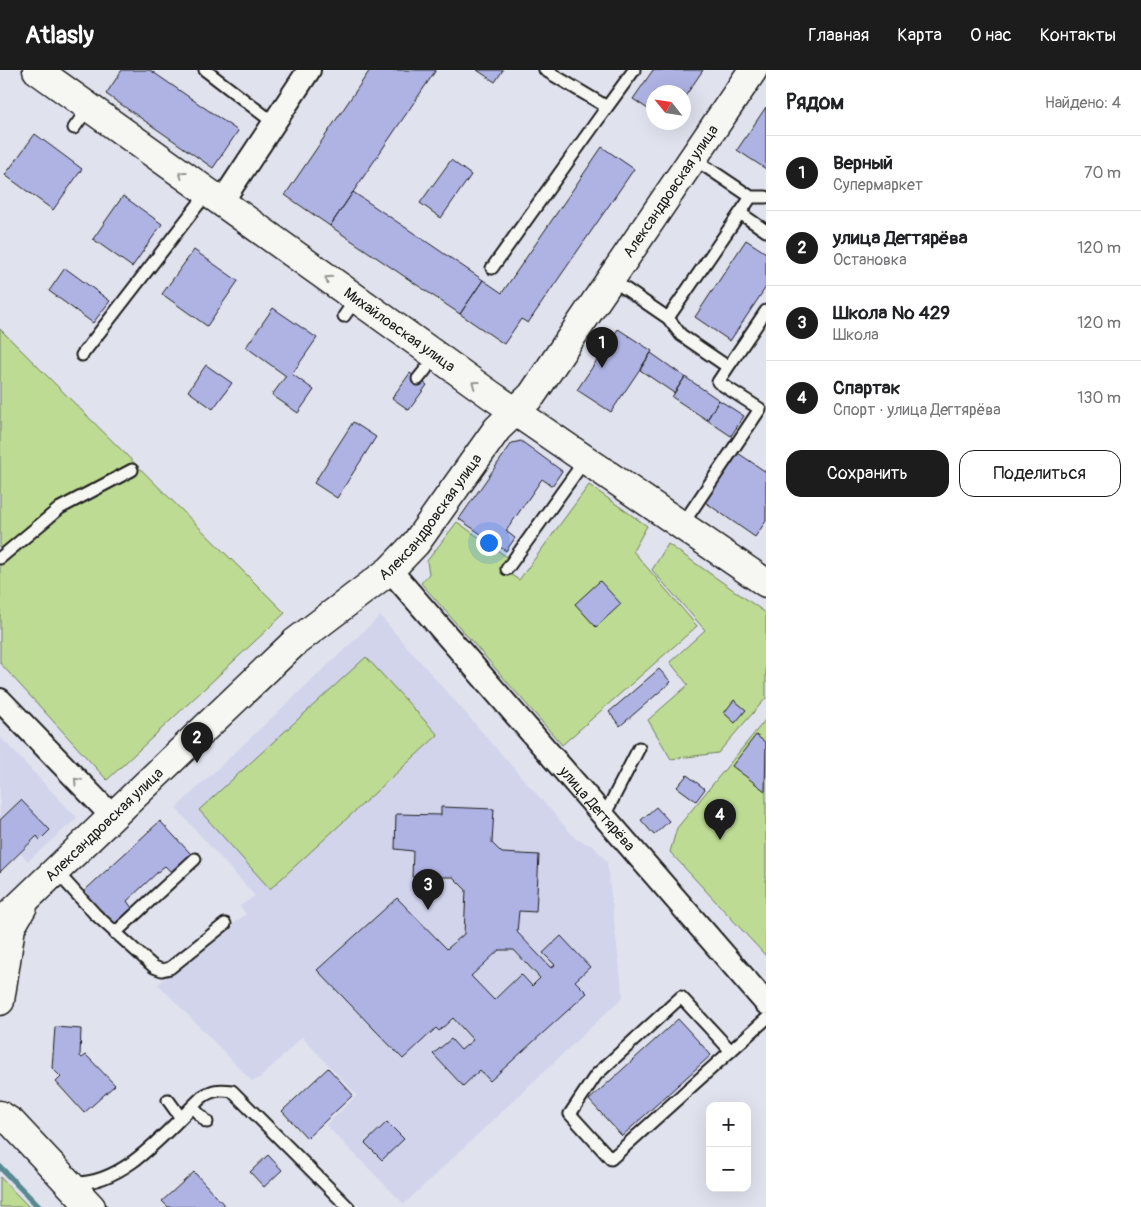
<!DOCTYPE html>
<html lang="ru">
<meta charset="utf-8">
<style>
:root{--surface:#fff;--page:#f6f6f6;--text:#202124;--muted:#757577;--line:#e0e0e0;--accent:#1c1c1c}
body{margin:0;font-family:Pangolin,sans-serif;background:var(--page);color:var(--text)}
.controls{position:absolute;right:15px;bottom:15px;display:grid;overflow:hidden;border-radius:10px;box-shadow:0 5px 20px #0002}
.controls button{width:45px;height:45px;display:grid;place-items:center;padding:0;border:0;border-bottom:1px solid var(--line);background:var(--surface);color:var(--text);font:25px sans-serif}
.compass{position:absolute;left:646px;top:15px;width:45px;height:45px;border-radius:50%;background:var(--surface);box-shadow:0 5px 20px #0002;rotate:300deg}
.you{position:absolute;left:488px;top:472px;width:18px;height:18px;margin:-12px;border:4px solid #fff;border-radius:50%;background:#1a73e8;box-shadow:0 0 0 8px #1a73e833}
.badge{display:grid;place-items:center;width:32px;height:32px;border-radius:50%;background:var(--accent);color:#fff;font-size:16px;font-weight:700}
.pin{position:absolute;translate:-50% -41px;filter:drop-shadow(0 1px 2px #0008)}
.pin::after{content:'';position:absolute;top:26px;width:18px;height:15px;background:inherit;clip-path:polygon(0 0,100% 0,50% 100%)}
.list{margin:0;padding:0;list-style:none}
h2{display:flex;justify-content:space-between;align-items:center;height:65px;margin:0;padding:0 20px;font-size:21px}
h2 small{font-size:16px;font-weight:400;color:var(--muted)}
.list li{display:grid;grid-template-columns:32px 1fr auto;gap:15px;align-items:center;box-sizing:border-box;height:75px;padding:0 20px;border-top:1px solid var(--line)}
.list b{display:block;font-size:19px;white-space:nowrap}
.list p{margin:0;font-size:16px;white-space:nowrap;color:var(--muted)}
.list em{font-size:16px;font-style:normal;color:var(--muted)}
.actions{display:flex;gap:10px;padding:15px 20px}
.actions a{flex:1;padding:11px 0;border:1px solid var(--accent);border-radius:15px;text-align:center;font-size:18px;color:var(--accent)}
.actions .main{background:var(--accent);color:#fff}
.map{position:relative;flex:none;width:766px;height:1137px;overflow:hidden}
header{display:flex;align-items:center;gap:30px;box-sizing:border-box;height:70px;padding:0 25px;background:var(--accent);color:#fff}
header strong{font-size:24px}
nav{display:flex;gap:28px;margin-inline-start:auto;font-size:18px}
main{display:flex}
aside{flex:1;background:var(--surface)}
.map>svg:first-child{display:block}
.built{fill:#d1d4eb}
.green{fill:#bddb93;stroke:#6c7c58}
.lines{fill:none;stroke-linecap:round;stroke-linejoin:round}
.stream{stroke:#598990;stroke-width:6}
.building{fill:#aeb3e4;stroke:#1c1c1c;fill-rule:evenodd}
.lane-casing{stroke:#1c1c1c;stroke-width:15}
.street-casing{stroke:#1c1c1c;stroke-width:26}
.secondary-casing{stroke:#1c1c1c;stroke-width:31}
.lane{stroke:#f6f6f2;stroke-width:11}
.street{stroke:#f6f6f2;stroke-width:22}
.secondary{stroke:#f6f6f2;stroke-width:28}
.oneway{stroke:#949492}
.labels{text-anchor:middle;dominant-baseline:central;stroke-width:4;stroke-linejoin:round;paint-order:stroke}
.street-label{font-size:15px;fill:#1c1c1c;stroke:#f6f6f2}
</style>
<header>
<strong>Atlasly</strong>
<nav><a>Главная</a><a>Карта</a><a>О нас</a><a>Контакты</a></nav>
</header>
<main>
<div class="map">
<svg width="766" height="1137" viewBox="0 0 766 1137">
<rect width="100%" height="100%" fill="#e0e2ee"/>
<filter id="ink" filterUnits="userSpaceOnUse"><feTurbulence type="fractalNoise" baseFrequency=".02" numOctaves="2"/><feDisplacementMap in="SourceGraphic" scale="10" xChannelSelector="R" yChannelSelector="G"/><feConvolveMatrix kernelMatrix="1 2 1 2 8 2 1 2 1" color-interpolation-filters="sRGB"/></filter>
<g filter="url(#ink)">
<!-- built -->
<path class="built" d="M380,546L576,769L593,776L607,792L623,927L404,1134L326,1055L357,1025L302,967L260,1008L252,1011L158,914L246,844L240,836L255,826L176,738Z
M0,667L77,748L28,791L20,783L0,802Z"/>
<!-- green -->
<path class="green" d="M0,259L285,543L107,710L0,593Z
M589,415L647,456L633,481L697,556L562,675L421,513L429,504L427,491L457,452L507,487L501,498L519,510Z
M668,474L766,543V628L718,683L671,689L648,650L688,615L670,592L705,560L652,500Z
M366,587L438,665L270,819L199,740Z
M766,649V886L670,782L677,758Z
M0,1107L29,1137H0Z"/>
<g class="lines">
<!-- stream -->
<path class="stream" d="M0,1097L39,1137"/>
</g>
<!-- building -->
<path class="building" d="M122,0H150L238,61L213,98L106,24Z
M370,0H436L330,156L285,125Z
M477,0H503L495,12Z
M653,0H703L684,28V22H654V43L633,29Z
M766,37V99L737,80Z
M35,64L82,99L53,140L5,105Z
M602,77L634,99L528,253L521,249L504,274L460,244L483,210L502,223Z
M451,90L471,105L441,148L420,133Z
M353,122L483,210L460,244L330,156Z
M123,126L162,154L132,197L93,169Z
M746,170L766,183V217L730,271L695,247Z
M194,180L238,211L207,256L162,224Z
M65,198L110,231L93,253L49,221Z
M273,238L317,268L292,304L314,320L298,343L272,325L286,306L246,277Z
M618,259L652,281L611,342L577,320Z
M651,283L685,307L674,323L640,300Z
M206,295L232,313L213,339L188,321Z
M410,303L427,315L409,340L392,328Z
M685,307L719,330L707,350L672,327Z
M719,330L744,346L731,366L707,350Z
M353,352L376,367L337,428L314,413Z
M521,371L562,401L552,416L542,409L506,461L515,468L506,481L459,449L512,373Z
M738,383L766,402V451L755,467L705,432Z
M600,511L621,534L596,557L575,534Z
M659,599L671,612L620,656L609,642Z
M734,630L746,640L735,653L724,643Z
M756,665L766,673L765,721L732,696Z
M687,705L705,719L696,731L677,717Z
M21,730L50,760L40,770L37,766L0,802V750Z
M441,737L494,739L492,773L502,783L539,785L536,842L519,841L517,862L551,898L555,895L543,883L561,866L590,897L575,911L587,923L490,1011L480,1000L463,1016L433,984L451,969L461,980L473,970L453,948L439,961L436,958L403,989L317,900L397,828L447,879L464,864L466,820L453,807H412L413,781L395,779L396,744L441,745ZM499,880H514L540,908L532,916L521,904L494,930L471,906Z
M656,737L669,751L654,765L641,750Z
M160,751L191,784L171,802L165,796L161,799L127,831L132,838L113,855L83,822Z
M678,949L711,985L622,1066L589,1030Z
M55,957L81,959L80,986L82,988L86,985L115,1015L84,1043L56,1012L61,1007L52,998Z
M328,998L353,1025L307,1068L282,1041Z
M387,1052L404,1069L382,1090L365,1073Z
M268,1085L282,1100L264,1117L250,1102Z
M194,1102L226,1137H168L162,1131Z"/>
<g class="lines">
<!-- lane casing -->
<g class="lane-casing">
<path id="lane" d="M205,0L274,53
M607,37L634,0
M74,58L89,37
M751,127H766
M740,143L766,161
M492,198L607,37L545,0
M611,209L668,248L751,127L693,88
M344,246L356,229
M668,248L681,265L728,297L766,241
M82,285L207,123
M418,309L426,299
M682,455L760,339L718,312L728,297
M0,488L60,438L132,400
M507,499L585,390
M604,746L639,678
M55,800L95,844L154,897L162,900L170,898L225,854
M115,863L195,789
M731,981L681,927L596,1005L570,1044L611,1089L766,949
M168,1030L181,1048
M192,1037L207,1052
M73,1113C125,1115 167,1060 202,1027C212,1020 219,1019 232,1021L348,1137"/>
</g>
<!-- street casing -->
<g class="street-casing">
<g id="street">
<path d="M221,133L309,0"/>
<path id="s1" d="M390,500L766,933"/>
<path d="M0,630L112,746"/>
</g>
</g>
<!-- secondary casing -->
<g class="secondary-casing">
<g id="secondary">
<path id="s2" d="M37,0L491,325L766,513"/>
<path id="s3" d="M0,854L294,573L390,500L416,473L497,359L532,325L753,0"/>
<path d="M0,931L11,857L23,836"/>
<path d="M0,1045L12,1053L91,1137"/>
</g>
</g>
<!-- lane -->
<use href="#lane" class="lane"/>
<!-- street -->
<use href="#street" class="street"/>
<!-- secondary -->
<use href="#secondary" class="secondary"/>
</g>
<!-- one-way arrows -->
<defs><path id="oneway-chevron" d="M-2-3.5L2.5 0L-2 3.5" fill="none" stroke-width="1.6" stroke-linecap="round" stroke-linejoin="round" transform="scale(1.25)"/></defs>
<g class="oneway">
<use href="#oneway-chevron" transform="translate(182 104) rotate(-144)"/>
<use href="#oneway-chevron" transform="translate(328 209) rotate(-145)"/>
<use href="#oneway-chevron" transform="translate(475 314) rotate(-144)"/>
<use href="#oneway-chevron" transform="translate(77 711) rotate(-134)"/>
</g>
</g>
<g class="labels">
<!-- street labels -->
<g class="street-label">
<text stroke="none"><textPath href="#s3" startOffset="1000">Александровская улица</textPath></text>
<text stroke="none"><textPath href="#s2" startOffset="446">Михайловская улица</textPath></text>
<text stroke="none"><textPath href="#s3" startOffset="594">Александровская улица</textPath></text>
<text stroke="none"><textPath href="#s1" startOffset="316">улица Дегтярёва</textPath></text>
<text stroke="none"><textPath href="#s3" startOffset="144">Александровская улица</textPath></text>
</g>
</g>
</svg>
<div class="controls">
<button>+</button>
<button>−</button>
</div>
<svg class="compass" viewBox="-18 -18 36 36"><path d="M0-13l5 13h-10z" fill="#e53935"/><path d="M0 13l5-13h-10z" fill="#757577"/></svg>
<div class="you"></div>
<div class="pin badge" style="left:602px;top:298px">1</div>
<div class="pin badge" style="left:197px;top:693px">2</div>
<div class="pin badge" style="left:428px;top:840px">3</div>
<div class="pin badge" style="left:720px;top:770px">4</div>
</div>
<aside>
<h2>Рядом<small>Найдено: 4</small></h2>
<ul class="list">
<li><span class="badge">1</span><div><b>Верный</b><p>Супермаркет</p></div><em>70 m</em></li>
<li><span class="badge">2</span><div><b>улица Дегтярёва</b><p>Остановка</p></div><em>120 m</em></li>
<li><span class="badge">3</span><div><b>Школа № 429</b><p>Школа</p></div><em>120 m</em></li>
<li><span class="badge">4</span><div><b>Спартак</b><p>Спорт · улица Дегтярёва</p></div><em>130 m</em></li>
</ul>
<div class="actions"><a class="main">Сохранить</a><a>Поделиться</a></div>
</aside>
</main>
